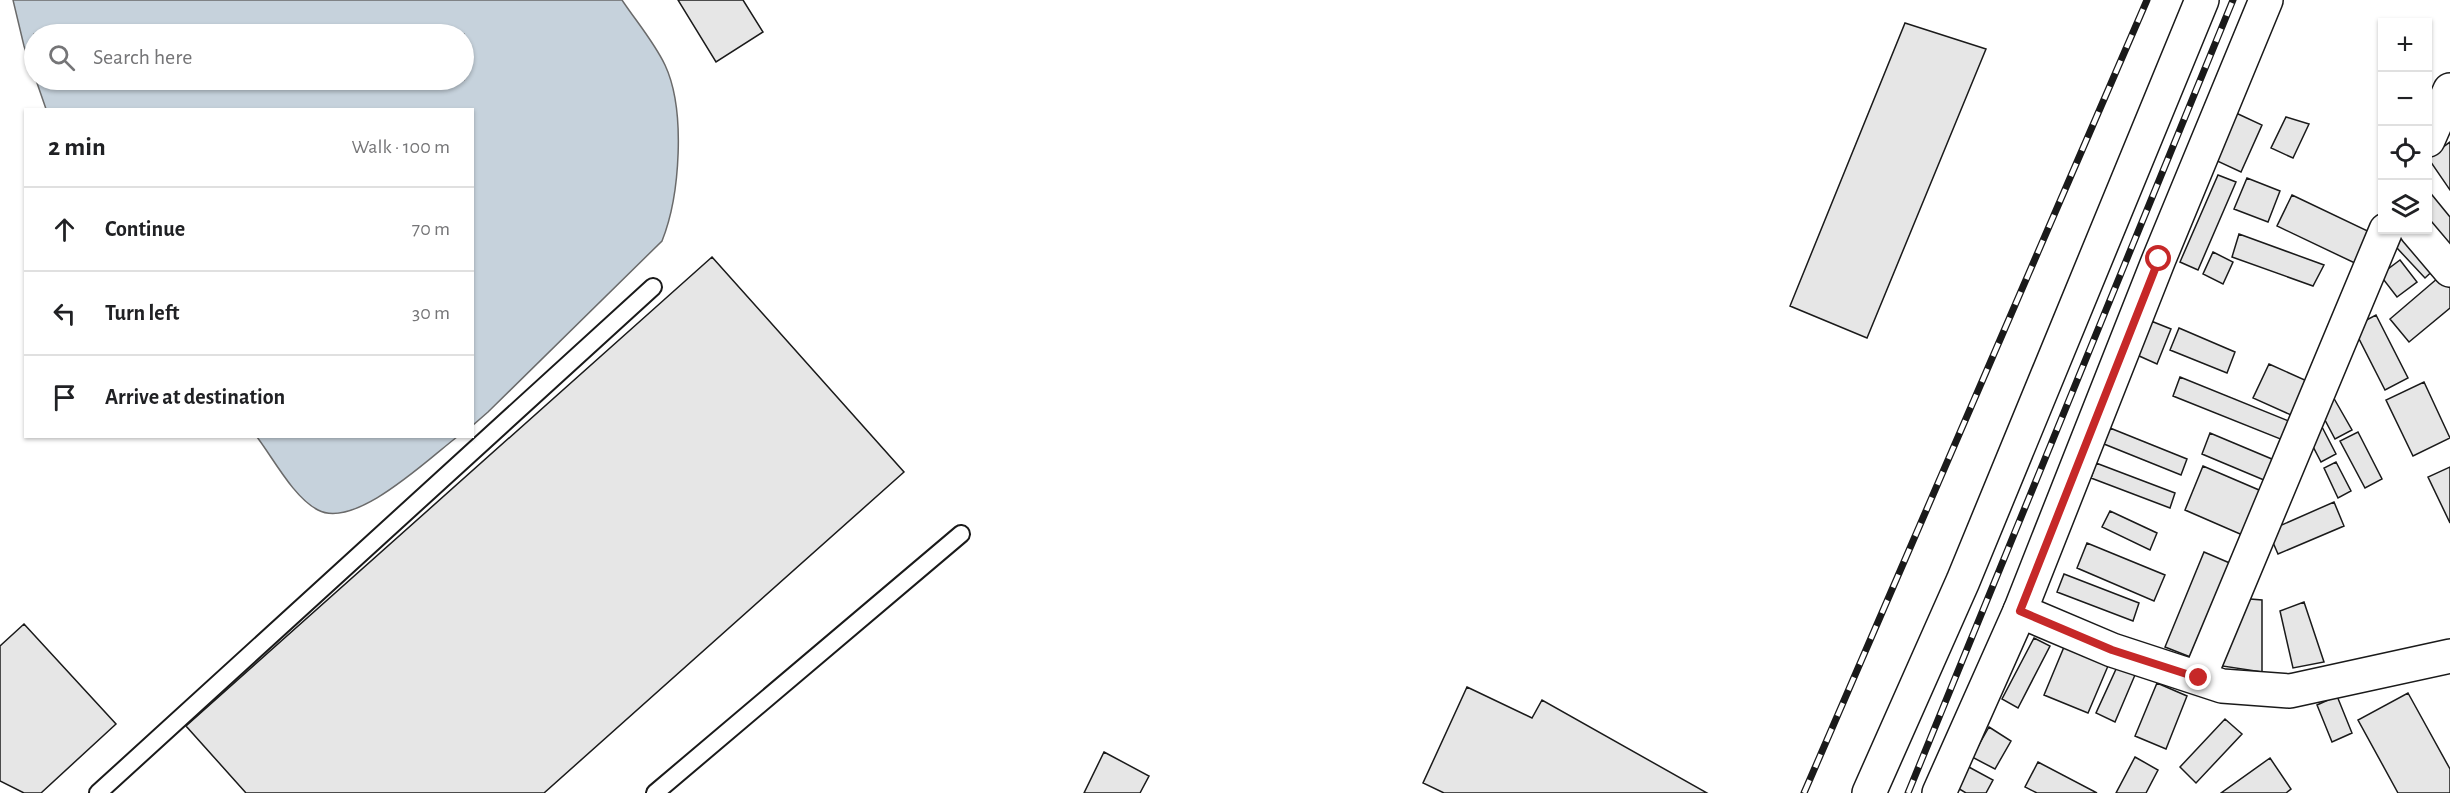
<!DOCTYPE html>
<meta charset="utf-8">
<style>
:root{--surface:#fff;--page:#f2f2f2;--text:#202124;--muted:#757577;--line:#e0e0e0}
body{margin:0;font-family:"Alegreya Sans",sans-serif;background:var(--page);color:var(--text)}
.controls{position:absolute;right:18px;top:18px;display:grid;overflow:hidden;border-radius:0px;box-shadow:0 2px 4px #0004}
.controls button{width:54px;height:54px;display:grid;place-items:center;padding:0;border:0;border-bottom:2px solid var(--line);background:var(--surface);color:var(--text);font:30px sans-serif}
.stop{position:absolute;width:18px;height:18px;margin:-14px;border:4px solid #c62828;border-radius:50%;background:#fff}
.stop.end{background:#c62828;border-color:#fff;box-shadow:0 2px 6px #0008}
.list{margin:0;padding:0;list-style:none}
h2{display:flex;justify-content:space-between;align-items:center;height:78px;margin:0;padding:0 24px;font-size:26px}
h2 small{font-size:20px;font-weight:400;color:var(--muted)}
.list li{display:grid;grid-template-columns:39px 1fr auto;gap:18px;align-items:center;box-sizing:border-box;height:84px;padding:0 24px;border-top:2px solid var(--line)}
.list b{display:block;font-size:22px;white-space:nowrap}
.list em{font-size:20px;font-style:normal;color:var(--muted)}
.icon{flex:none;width:33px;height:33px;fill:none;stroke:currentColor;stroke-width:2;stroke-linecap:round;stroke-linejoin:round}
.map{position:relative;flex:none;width:2450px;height:793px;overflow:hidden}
.search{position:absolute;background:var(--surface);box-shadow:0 2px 4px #0004;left:24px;top:24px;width:450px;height:66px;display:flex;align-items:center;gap:15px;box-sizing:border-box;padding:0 21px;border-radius:33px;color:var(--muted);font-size:22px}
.panel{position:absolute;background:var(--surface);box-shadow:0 2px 4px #0004;left:24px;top:108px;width:450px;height:330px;border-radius:0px}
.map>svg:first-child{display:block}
.water{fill:#c6d2dc;stroke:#6a6a6a;stroke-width:1.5}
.building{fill:#e6e6e6;stroke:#1a1a1a;stroke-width:1.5}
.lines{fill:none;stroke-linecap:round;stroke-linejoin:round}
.lane-casing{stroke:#1a1a1a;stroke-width:20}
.street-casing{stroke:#1a1a1a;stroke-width:36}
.secondary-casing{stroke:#1a1a1a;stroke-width:36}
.lane{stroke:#fff;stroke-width:16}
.street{stroke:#fff;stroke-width:33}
.secondary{stroke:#fff;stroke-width:33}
.rail-casing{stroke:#1a1a1a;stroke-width:7}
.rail{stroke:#fff;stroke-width:4.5;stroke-dasharray:14;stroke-linecap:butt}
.route{stroke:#c62828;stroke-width:8}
</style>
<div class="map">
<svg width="2450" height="793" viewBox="0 0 2450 793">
<rect width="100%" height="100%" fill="#fff"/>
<!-- water -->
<path class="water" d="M13,0H622C636,21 654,42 665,65C686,110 680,196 662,241L488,412L473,425L472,110L46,109L36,80H464V34H34V77L24,46Z
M257,437H457C428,459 355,530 318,510C294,498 273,458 257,437Z"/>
<!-- building -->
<path class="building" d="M678,0H743L763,32L716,62Z
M1905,23L1986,49L1867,338L1790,306Z
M2236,113L2262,125L2241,172L2215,160Z
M2286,117L2309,124L2293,158L2271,148Z
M2450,142V190L2428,158Z
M2218,175L2236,182L2198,270L2180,262Z
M2247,178L2280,191L2268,222L2234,209Z
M2428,190L2450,217V253L2428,227Z
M2292,195L2374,234L2359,265L2277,226Z
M2408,230L2440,264L2425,278L2383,233Z
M2239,234L2324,265L2313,286L2232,257Z
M2213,252L2233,262L2223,284L2203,274Z
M712,257L904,472L544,793H246L186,726Z
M2400,260L2417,282L2397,297L2380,275Z
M2445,272L2450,278V308L2409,342L2390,319Z
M2376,315L2408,378L2385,390L2353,327Z
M2151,321L2171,329L2157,364L2137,355Z
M2179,328L2235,352L2227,373L2170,350Z
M2269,364L2316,385L2300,419L2253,398Z
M2180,377L2296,424L2288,442L2173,396Z
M2424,382L2450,438L2413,456L2386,400Z
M2332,395L2352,430L2335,439L2316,403Z
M2321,425L2336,454L2321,462L2306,433Z
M2110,428L2187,459L2181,475L2104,444Z
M2358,432L2382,479L2365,488L2340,441Z
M2210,433L2279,462L2271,483L2202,454Z
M2336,462L2351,491L2338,498L2324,468Z
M2096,463L2175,493L2170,508L2091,478Z
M2203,466L2266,493L2247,537L2185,510Z
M2450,467V523L2428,477Z
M2334,502L2344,526L2278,554L2268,531Z
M2110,511L2157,533L2150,550L2102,527Z
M2087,543L2165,575L2154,601L2077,568Z
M2204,552L2232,564L2193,658L2165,647Z
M2064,574L2139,603L2133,621L2057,592Z
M2238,598L2262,600V672L2209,664Z
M2304,602L2324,662L2293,668L2280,611Z
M24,624L116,724L41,793H24L0,781V646Z
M2034,638L2050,646L2018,708L2002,699Z
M2064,647L2108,666L2088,713L2044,695Z
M2117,667L2135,675L2115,722L2096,713Z
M2157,683L2187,696L2166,749L2135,736Z
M1467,687L1532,718L1542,700L1707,793H1444L1423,783Z
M2408,693L2450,769V793H2398L2358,720Z
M2337,696L2352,733L2332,742L2317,705Z
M2225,719L2242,734L2196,783L2180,767Z
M1989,727L2011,741L1995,769L1972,757Z
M1104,752L1149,776L1140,793H1084Z
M2135,757L2158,770L2146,793H2116Z
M2270,758L2291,789L2286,793H2221Z
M2038,762L2097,793H2037L2025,787Z
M1967,766L1993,780L1986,793H1966L1956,787Z"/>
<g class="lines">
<!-- lane casing -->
<g class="lane-casing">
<path id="lane" d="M98,793L653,287
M655,793L961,534"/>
</g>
<!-- street casing -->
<g class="street-casing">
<path id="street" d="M2428,140L2450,90
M2416,230L2450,270
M2020,611L2112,650L2222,686L2290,691L2450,656
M2199,678L2386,230
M1869,793L1963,581L2202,0"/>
</g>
<!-- secondary casing -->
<g class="secondary-casing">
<path id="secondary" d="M1939,793L2020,611L2159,259L2266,0"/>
</g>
<!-- lane -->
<use href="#lane" class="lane"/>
<!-- street -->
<use href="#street" class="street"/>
<!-- secondary -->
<use href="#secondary" class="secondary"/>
<!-- rail casing -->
<g class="rail-casing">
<path id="rail" d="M1804,793L2147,0
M1908,793L2233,0"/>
</g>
<!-- rail -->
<use href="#rail" class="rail"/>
</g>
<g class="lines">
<!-- route -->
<path class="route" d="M2159,259L2020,611L2112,650L2199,678"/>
</g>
</svg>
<div class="controls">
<button>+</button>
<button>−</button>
<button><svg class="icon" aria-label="locate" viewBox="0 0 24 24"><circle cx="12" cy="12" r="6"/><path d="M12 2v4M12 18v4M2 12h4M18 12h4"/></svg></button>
<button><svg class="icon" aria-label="layers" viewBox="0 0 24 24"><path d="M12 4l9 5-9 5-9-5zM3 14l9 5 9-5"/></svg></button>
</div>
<div class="stop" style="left:2159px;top:259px"></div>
<div class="stop end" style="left:2199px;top:678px"></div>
<div class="search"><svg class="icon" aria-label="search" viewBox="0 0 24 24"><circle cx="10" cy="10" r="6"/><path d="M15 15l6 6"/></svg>Search here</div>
<section class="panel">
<h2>2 min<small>Walk · 100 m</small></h2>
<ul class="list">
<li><svg class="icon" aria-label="ahead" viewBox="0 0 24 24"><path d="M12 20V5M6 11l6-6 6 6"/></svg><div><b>Continue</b></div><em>70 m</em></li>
<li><svg class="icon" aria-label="left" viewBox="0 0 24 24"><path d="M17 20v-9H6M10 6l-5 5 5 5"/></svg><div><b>Turn left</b></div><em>30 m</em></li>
<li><svg class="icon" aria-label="arrive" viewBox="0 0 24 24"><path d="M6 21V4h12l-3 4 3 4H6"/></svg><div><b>Arrive at destination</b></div></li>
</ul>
</section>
</div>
